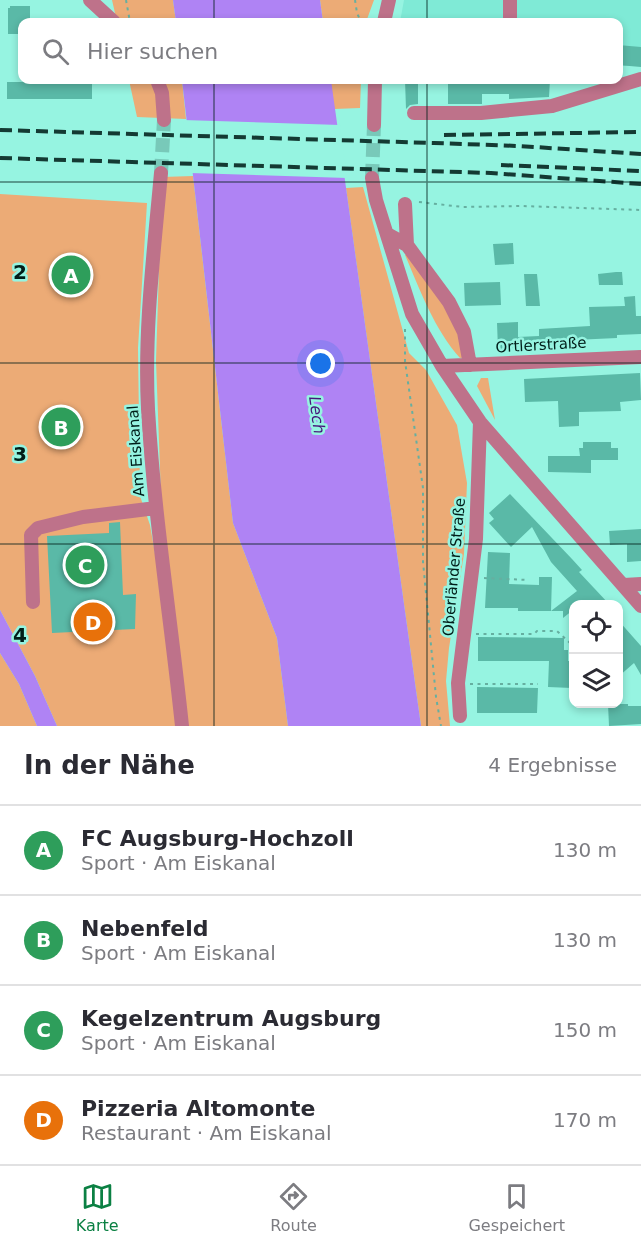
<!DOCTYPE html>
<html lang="de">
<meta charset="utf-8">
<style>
:root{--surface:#fff;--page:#f2f2f3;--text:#2b2b33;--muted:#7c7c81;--line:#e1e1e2;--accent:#0b8043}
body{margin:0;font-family:"DejaVu Sans",sans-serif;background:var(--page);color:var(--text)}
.controls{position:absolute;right:18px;bottom:18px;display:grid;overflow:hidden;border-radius:12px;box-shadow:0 3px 9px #0003}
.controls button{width:54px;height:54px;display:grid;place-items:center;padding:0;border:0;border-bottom:2px solid var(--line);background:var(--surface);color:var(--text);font:30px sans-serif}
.you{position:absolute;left:321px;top:364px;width:21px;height:21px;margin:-15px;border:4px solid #fff;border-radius:50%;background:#1a73e8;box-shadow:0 0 0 9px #1a73e833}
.badge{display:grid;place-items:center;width:39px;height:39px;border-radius:50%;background:var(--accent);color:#fff;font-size:20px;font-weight:700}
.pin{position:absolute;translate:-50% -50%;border:3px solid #fff;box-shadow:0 2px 6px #0006}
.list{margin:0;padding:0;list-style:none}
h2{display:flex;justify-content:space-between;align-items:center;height:78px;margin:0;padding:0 24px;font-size:26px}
h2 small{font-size:20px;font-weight:400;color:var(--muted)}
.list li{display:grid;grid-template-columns:39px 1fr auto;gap:18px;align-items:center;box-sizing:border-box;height:90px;padding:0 24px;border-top:2px solid var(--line)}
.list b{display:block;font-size:22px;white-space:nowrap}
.list p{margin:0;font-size:20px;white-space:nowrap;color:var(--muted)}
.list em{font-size:20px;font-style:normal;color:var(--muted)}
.icon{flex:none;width:33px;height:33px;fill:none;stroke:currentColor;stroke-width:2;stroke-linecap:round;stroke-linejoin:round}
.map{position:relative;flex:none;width:641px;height:726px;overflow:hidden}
.search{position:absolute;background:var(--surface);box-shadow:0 3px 9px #0003;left:18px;right:18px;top:18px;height:66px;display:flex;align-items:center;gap:15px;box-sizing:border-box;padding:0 21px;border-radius:12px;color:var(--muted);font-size:22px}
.sheet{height:438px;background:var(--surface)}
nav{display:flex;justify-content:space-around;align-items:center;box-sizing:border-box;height:84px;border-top:2px solid var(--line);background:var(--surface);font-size:16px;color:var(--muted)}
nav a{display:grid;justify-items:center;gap:3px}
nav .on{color:var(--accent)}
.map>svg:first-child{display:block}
.built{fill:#7fead6}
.green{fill:#ecab76}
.water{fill:#af83f4}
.pier{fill:#96f4e1}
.building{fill:#5ab9a7}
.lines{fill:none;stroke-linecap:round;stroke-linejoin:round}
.minor-tunnel{stroke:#78c9b9;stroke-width:14;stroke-dasharray:14 7;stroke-linecap:butt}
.path{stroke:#66afa0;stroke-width:2;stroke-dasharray:3 4.5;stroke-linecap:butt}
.minor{stroke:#be728a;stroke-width:14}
.rail{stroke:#143a33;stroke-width:4;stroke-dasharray:12 6;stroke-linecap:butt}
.grid{fill:none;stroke:#001e19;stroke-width:1.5;stroke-opacity:0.55}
.labels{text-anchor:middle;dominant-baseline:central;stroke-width:5;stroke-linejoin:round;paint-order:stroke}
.street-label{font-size:15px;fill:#001e19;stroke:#96f4e1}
.water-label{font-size:16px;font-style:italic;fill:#47167a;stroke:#96f4e1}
.grid-label{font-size:20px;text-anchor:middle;font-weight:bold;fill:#001e19;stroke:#96f4e1;stroke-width:5;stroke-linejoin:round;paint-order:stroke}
</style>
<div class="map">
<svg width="641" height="726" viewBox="0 0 641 726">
<rect width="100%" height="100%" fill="#96f4e1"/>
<!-- built -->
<path class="built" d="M404,0H641V66H619L618,22H400Z"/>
<!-- green -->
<path class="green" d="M112,0H173L176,22H117Z
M320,0H374L366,22H323Z
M129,80H182L186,119L137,117Z
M330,80H361L360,108L334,109Z
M193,176L233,523L277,638L288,726H187L161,496L156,361L162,177Z
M363,187L409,353L426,370L457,425L467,483L464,554L449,648L446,681L450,726H421L346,188Z
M0,194L147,203L138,348L140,496L150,525L170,640L179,726H57L35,676L0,610Z
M405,255H409L441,296L457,328L466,357L460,358C434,329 420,290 405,255Z
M481,378H488L495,420L477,386Z
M0,653L19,684L37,726H0Z"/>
<!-- water -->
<path class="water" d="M173,0H320L323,22H176Z
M182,80H331L421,726H288L277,638L233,523Z
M0,610L35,676L57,726H37L19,684L0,653Z"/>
<!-- pier -->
<path class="pier" d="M183,120L340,125L347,178L190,173Z"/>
<!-- building -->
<path class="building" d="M10,6H30V22H22V34H8V8H10Z
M618,45L641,47V67L618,65Z
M39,80H92V99H7V82H39Z
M405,80H418V104L410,105L406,109Z
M448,80H550L549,97L509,99V94H482V104H448Z
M513,243L514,264L495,265L493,244Z
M616,272H622L623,285H599L598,274Z
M524,274H537L540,306H526Z
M500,282L501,305L465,306L464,283Z
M635,296L636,316H641V334L617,335V338L574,340V345L498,349L497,323L518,322V337L539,336V329L590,326L589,307L625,306L624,297Z
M640,373L641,400L620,402L621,411L579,412V426L559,427L558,401L525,402L524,379Z
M583,442H611V448H618V460H591V473L548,472V456H580L579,448H583Z
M510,494L572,559L582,570L579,572L609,604H573V610L563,618V611H518V608H485L488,552L510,553L509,584L539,585V577H552L551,611L577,591L551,562L532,527L511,547L489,523L494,519L489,513Z
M120,522L123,595L136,594L135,629L52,633L47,536L109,533V523Z
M641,529V561L627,562V544L610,545L609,531Z
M618,620L641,646V675L634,663L618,677Z
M478,637L564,638V650H568V661H572V688L548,687L549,661H478Z
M477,687L538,688L537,713H477Z
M608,704H628V706H641V724L609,726Z"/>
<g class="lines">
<!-- minor-tunnel -->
<path class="minor-tunnel" d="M161,173L164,120
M372,178L374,125"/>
<!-- path -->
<path class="path" d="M126,0L130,22
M355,0L357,13L361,22
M419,202L463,207L523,206L641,210
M405,329V361L423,488V562L436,697L441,726
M484,578L528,580
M476,634H534L537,631H557L570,643L574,656
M470,684H538"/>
<!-- minor -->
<path class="minor" d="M90,0L114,22
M384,22L389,0
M510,22V0
M157,80L162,93L164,120
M414,113H481L552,106L641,79
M374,125L375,80
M161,173C154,251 144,330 148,409C154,515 171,620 182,726
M372,178L376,200L412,314L442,366L480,422L641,606
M405,204L407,245
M387,234L407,245L449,302L464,332L470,365
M442,366L641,357
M624,585L641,584
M33,602L31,535L38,528L83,517L156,508
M460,716L458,683L476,539L480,422"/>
<!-- rail -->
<path class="rail" d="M0,130L434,143L519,146L641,154
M444,135L641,132
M0,158L491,173L641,184
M501,165L641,171"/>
</g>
<!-- grid -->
<path class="grid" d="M214,0V22M427,0V22M214,80V726M427,80V726M0,182H641M0,363H641M0,544H641"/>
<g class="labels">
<!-- street labels -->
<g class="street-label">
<text transform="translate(541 345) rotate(-3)">Ortlerstraße</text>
<text transform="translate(136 451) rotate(-94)">Am Eiskanal</text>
<text transform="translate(454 567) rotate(-85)">Oberländer Straße</text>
</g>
<!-- water labels -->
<g class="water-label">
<text transform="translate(317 415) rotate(82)">Lech</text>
</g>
</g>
<g class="grid-label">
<text x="20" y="279">2</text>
<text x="20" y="461">3</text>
<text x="20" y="642">4</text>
</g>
</svg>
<div class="controls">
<button><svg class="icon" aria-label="locate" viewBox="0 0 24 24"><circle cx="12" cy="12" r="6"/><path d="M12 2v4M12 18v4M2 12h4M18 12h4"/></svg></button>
<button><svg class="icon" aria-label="layers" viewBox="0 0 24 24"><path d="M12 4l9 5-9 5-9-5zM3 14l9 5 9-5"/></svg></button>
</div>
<div class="you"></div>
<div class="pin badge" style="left:71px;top:275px;background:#2e9e5b">A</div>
<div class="pin badge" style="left:61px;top:427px;background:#2e9e5b">B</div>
<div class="pin badge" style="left:85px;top:565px;background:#2e9e5b">C</div>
<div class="pin badge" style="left:93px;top:622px;background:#e8710a">D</div>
<div class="search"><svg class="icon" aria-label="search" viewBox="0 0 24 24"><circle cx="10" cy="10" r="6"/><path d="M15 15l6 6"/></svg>Hier suchen</div>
</div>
<section class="sheet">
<h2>In der Nähe<small>4 Ergebnisse</small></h2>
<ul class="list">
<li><span class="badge" style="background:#2e9e5b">A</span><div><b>FC Augsburg-Hochzoll</b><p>Sport · Am Eiskanal</p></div><em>130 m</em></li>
<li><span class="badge" style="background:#2e9e5b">B</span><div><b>Nebenfeld</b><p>Sport · Am Eiskanal</p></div><em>130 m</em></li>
<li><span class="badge" style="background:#2e9e5b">C</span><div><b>Kegelzentrum Augsburg</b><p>Sport · Am Eiskanal</p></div><em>150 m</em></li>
<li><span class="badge" style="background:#e8710a">D</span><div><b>Pizzeria Altomonte</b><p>Restaurant · Am Eiskanal</p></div><em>170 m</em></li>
</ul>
</section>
<nav>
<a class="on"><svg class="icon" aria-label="map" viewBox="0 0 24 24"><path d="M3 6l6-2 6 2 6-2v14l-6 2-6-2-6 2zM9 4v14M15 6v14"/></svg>Karte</a>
<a><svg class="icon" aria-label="directions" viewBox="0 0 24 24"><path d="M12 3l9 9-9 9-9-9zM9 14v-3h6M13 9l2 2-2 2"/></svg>Route</a>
<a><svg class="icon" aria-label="saved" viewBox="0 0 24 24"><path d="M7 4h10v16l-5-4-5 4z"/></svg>Gespeichert</a>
</nav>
